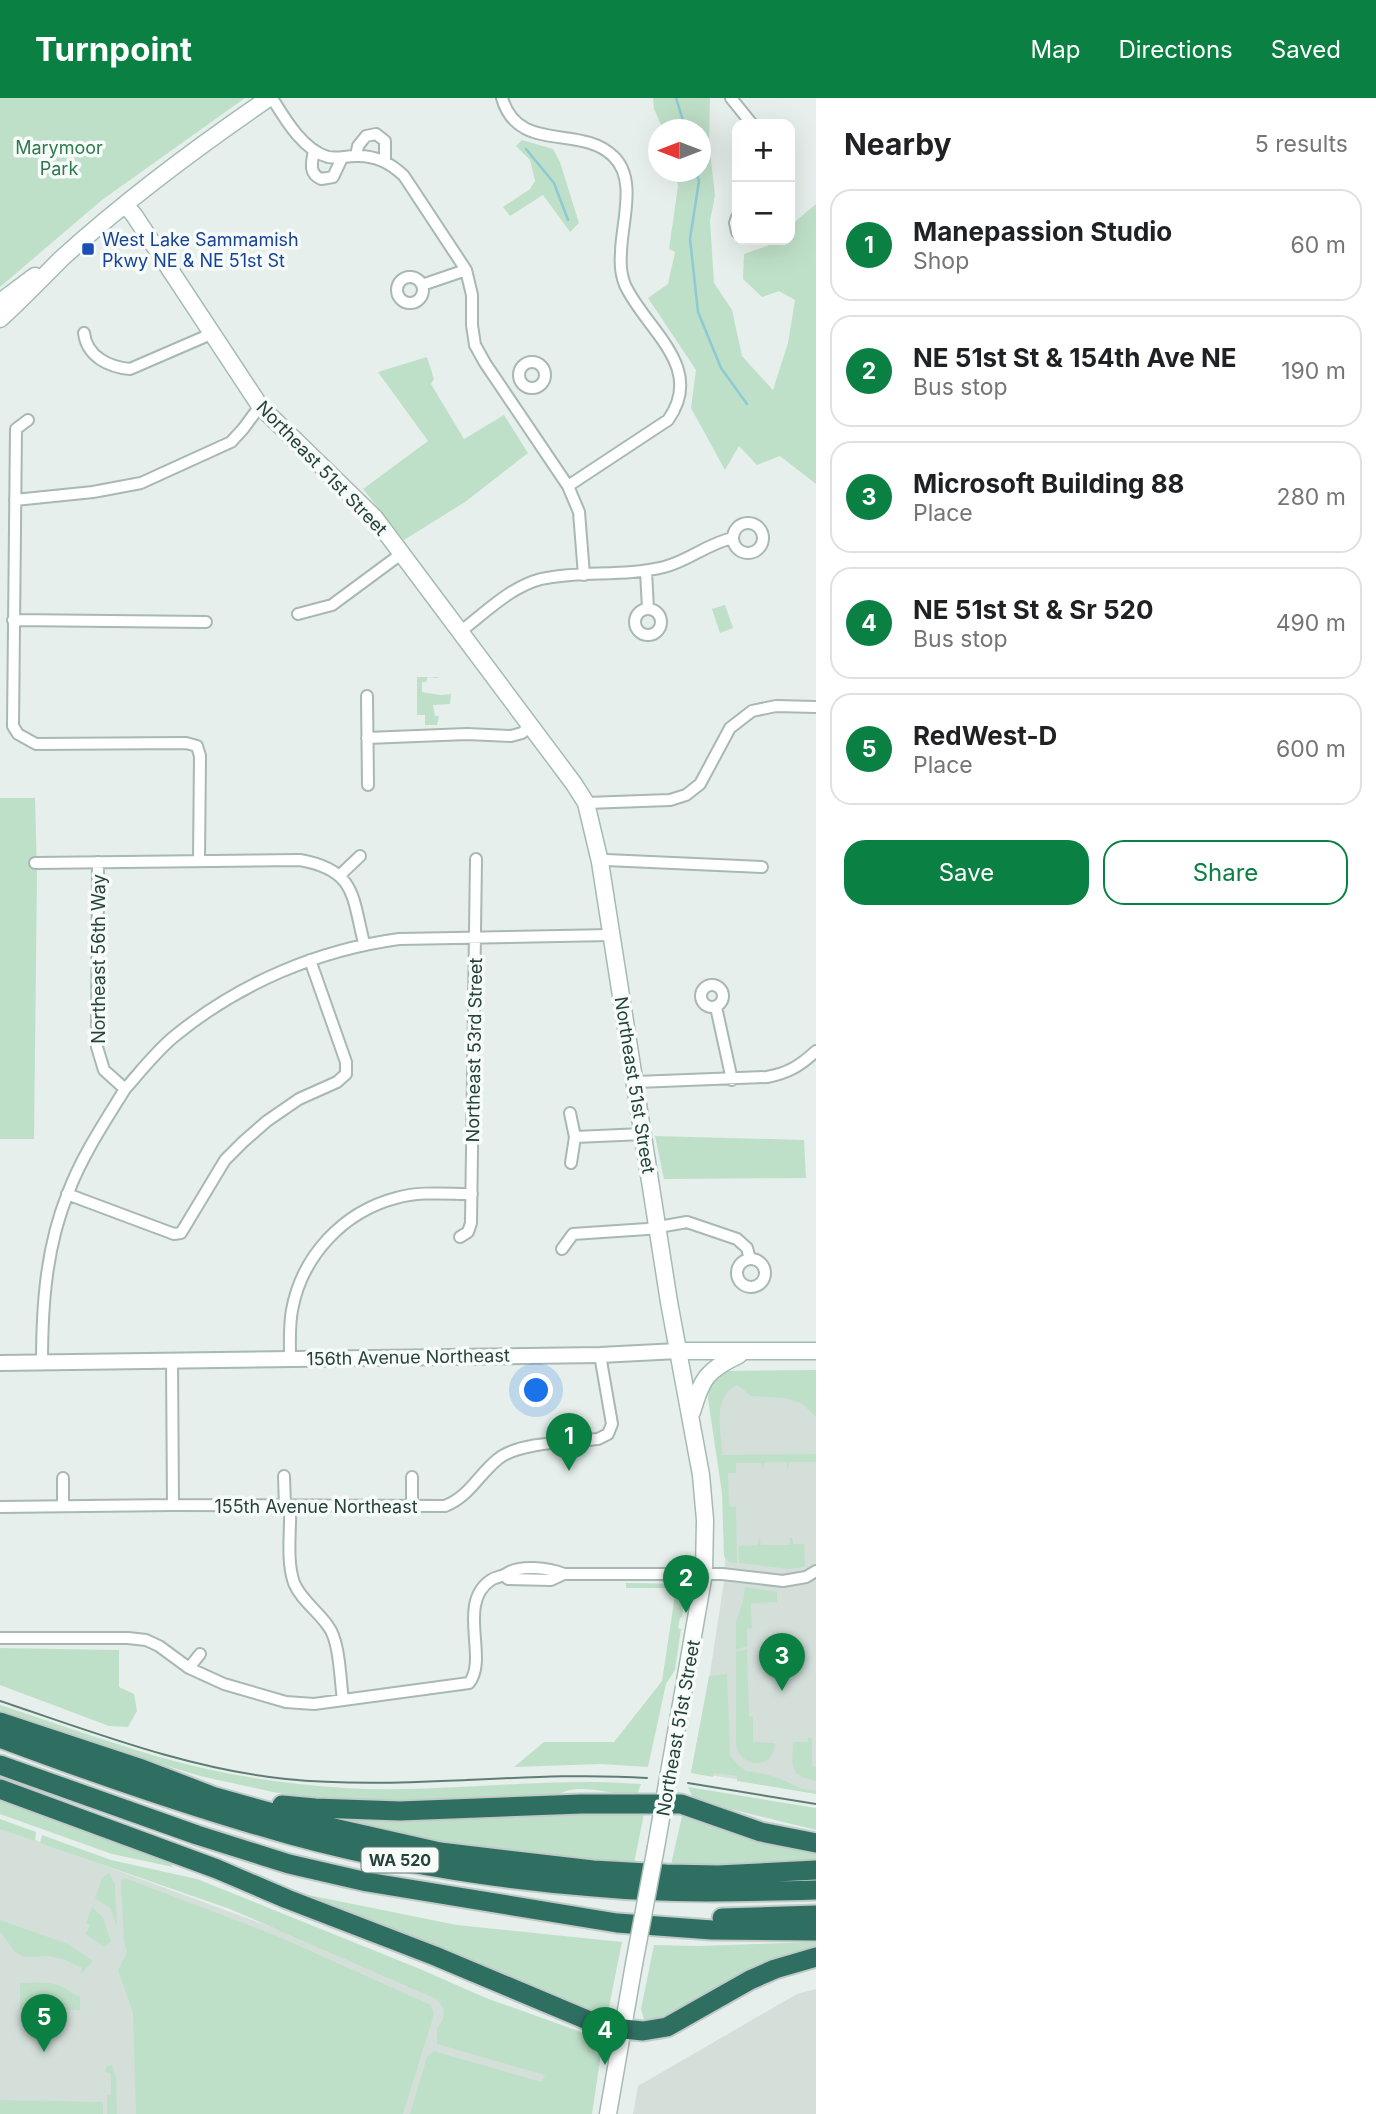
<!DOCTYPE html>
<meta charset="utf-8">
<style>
:root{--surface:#fff;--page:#f6f6f6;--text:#202124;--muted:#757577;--line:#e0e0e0;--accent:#0b8043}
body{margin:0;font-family:Inter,sans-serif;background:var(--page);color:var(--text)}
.controls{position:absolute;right:21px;top:21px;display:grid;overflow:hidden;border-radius:14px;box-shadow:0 7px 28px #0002}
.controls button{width:63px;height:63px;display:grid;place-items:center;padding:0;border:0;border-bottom:2px solid var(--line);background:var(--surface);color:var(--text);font:35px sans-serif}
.compass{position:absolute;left:648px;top:21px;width:63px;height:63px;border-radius:50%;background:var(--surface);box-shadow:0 7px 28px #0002;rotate:270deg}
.you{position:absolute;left:537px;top:1293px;width:24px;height:24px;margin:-18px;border:5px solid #fff;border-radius:50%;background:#1a73e8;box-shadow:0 0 0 10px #1a73e833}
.badge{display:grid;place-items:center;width:46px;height:46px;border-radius:50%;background:var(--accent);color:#fff;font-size:23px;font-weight:700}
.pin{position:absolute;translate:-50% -58px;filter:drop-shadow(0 2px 4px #0008)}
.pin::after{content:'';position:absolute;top:37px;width:24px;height:21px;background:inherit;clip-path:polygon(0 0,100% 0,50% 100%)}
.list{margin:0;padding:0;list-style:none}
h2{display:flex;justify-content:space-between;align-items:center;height:91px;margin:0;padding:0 28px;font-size:30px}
h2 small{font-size:23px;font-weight:400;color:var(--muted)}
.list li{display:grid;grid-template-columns:46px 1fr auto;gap:21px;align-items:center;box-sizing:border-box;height:112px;margin:0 14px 14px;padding:0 14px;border:2px solid var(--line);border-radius:21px}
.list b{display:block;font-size:26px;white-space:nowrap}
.list p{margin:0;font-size:23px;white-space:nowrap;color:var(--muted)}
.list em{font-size:23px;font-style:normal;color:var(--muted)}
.actions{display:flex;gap:14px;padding:21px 28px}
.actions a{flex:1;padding:16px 0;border:2px solid var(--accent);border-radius:21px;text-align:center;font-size:24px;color:var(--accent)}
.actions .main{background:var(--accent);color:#fff}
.map{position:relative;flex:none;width:816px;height:2016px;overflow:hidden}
header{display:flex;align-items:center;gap:42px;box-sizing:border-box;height:98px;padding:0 35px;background:var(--accent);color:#fff}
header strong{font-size:33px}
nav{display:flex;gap:38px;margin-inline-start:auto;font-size:24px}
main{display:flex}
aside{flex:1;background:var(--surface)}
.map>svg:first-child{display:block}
.built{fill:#d4dfda}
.green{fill:#bfe0c8}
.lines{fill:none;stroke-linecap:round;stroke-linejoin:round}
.stream{stroke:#8ec9d4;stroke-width:2.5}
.minor-casing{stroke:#a8b8b2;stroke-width:14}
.tertiary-casing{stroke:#a8b8b2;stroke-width:18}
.secondary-casing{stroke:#a4bbb3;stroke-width:19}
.motorway-casing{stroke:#c2cac8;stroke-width:23}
.minor{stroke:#fff;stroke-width:10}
.tertiary{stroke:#fff;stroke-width:14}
.secondary{stroke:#fff;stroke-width:16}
.motorway{stroke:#2f6f62;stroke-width:19}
.tram{stroke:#5f7d75;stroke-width:2}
.secondary-bridge-casing{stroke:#a4bbb3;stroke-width:19;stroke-linecap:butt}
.secondary-bridge{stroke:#fff;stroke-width:16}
.transit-dot{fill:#1a4fb4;stroke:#f7fbf9;stroke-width:2.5}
.labels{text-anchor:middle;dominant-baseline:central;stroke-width:7;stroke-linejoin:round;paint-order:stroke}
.shield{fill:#f7fbf9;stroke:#637a73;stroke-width:2}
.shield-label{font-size:16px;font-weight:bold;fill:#24423a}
.park-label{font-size:18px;fill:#2d7a4b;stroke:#f7fbf9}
.transit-label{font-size:18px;fill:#164399;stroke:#f7fbf9;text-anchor:start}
.street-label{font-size:18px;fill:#24423a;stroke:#f7fbf9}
</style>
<header>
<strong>Turnpoint</strong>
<nav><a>Map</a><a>Directions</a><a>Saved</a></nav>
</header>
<main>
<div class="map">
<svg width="816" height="2016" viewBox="0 0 816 2016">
<rect width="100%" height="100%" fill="#e6efeb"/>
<!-- built -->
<path class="built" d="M816,1273V1694L691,1674L709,1582L725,1477L724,1393L714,1284Z
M0,1729L599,1950L588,2016H0Z
M816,1891V2016H633L638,1988L797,1896Z"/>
<!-- green -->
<path class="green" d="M0,0H245L102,102L0,189Z
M653,0H710L709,45L715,97L710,123L714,185L732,212L742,258L773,292L788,245L795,202L779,193L762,199L743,181L744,156L767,148L774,142H790V128L816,106V386L780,358L757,367L739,348L725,372L691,310L696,272L648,200L668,186L675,154L669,151L678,88L675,74H701V32L663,31L654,11Z
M522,42L553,51L560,64L579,125L570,134L543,97L510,118L503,109L530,91L535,83L530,62L516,48Z
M427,259L434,281L431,286L464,341L504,317L528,355L465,404L404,442L363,391L428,343L378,274Z
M725,507L733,530L720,535L712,511Z
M417,579H439L437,580L428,579L426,584H422V594L440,597L451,596L450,606L433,607L435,618H439L437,627H425V617H417Z
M0,700H35L37,775L34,1041H0Z
M655,1038L804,1042L806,1080L664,1081Z
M816,1272V1319L801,1305L785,1300L751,1298L737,1287C711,1300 722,1333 722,1357L816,1356V1364H789L788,1373L786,1364L764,1365L763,1372L761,1365H736V1375H728L729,1408L736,1409L737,1465L729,1464L724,1458L722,1395L708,1301C709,1287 714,1281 725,1273Z
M759,1439L761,1447H789L790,1440L792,1439L793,1446H804L805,1469L789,1471L739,1465V1448L758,1447Z
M626,1485L678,1486L685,1499L682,1519L680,1520L678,1530L681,1531L675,1572L666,1586L648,1669L601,1666L514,1669L544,1644H614L662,1583L676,1490H626Z
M745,1489L777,1494V1504L751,1506L752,1530L747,1531V1548L736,1552V1524L743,1504Z
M0,1550L119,1552V1589L134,1596L137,1613L128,1629L109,1628L0,1587Z
M747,1551L749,1618L753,1619V1644L775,1645C775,1672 740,1671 736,1647V1554Z
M727,1576L730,1657L737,1666L746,1673L762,1675L779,1680L800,1690L816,1693V1696L737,1683V1678L714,1675L713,1679L691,1675L709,1578Z
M0,1607C52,1624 104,1643 156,1658C217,1676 281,1686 344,1690C443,1696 542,1678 641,1686L637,1697L630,1698C607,1695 572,1683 554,1700L532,1701L369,1702L301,1698L273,1694L200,1678L0,1617Z
M808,1640H812V1668L816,1669V1683C788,1677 792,1669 793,1644H808Z
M688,1689L816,1710V1732L694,1702Z
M0,1695L171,1766L173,1769L112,1756L0,1716Z
M642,1714L644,1716L633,1770L436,1746L325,1718L400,1720L620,1716Z
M682,1718L737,1735L816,1751V1765L670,1771Z
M0,1721L36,1734L35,1743L0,1731Z
M42,1737L111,1762L197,1781L420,1871L486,1900L584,1935L594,1944L595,1955L601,1956L592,2016H410L427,1959L434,1953L542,1984L545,1977L437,1946V1931C445,1918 448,1913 436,1901L230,1811L40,1745Z
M109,1775L115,1786L117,1828L110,1810L95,1800L102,1780Z
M125,1780L277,1838L431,1907L434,1916L403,2016H136L133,1915L118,1872L127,1855L124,1843L121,1783Z
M298,1795L457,1827L622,1844L608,1914L604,1917L486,1873Z
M92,1809L103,1819L111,1844L104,1849L86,1836L90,1827L86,1825Z
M0,1822L68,1846L93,1863L81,1876L82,1870L63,1861L48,1858L24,1859L15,1854L0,1833Z
M816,1844V1853L731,1883L657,1924H645L641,1911L654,1847L698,1848Z
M20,1885C33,1885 48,1883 60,1888C68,1891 73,1897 80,1898V1912L20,1911Z
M112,1967L116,1979L117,2016H107V1997H111V1976L105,1974L106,1968Z
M0,2002L103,2004V2016H0Z"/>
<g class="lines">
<!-- stream -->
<path class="stream" d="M676,0L686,32
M526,51L554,85L568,122
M696,74L699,83L690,141L698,214L721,270L747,306"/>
<!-- minor casing -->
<g class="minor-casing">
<path id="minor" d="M272,0C285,21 303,52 328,59C337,61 346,58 355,58C374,57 391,65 404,78L466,172L472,197V227L475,247L485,265L568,388L579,414L584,477
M502,0C518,56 580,26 613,58C638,81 621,126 621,155C620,166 621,177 625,187C646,232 706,269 668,322L568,388
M731,0L752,26
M314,52C312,64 308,75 321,81L333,79L342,60
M356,58L358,48L366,38L376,36L385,43V64
M737,119L735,125L737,134
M397 192a13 13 0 1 1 26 0a13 13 0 1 1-26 0Z
M422,187L466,172
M84,235C87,259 109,269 130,271L211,236
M519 277a13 13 0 1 1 26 0a13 13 0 1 1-26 0Z
M28,322L16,331L13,628L18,636L36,646L186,645L197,648
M15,402L93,394L141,385L231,344L243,331L260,308
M733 440a15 15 0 1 1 30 0a15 15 0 1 1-30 0Z
M646,473L648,511
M635 524a13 13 0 1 1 26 0a13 13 0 1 1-26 0Z
M298,516L332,507L401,456
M13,522L206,524
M461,533C485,515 510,489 541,481C580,472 623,479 664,469C689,463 708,445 733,440
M367,598L368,687
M367,640L467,636L511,638L522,635L531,627
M197,648L200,658L199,763
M586,705L670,702L686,697L700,686L730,630L752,613L776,608L816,609
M600,764L606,762L762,769
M35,765L300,762C356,772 352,798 364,845
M340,777L360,758
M310,862L346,964V976
M701 898a11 11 0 1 1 22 0a11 11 0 1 1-22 0Z
M716,909L732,982
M636,984L767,979C788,975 800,968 816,953
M125,991C141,973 157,952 176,937C240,885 318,852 399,841L611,837
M570,1015L575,1039L571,1065
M575,1039L643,1036
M67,1096L174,1136L181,1135
M181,1135L225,1062L243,1044L267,1023L299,1001L337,984L346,976
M460,1139L468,1134L471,1125L476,761
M562,1151L573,1136L647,1131L687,1124L737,1141L747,1150L750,1161
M737 1175a14 14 0 1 1 28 0a14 14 0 1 1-28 0Z
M600,1257L612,1326L608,1336
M290,1261C290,1245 289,1228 292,1212C302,1158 343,1114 396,1100C420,1093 447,1096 472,1096
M172,1262L173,1407
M42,1265C42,1207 46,1149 68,1095C82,1058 104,1025 125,991L104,972L97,949L98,764
M284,1378L285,1408
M412,1379V1408
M63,1380V1408
M0,1409L173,1407L445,1408C470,1398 478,1377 498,1361C518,1344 571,1344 598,1341L608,1336
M290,1409C291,1432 286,1462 294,1485C301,1502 318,1513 328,1528C340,1543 340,1582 343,1602
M504,1477L508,1481L551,1482L564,1476H722L783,1483L806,1479L816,1473
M0,1540H128L146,1542L159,1548L189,1570L224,1586L286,1604L314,1606L469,1585C489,1561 456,1505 491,1482C495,1479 501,1479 506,1476C520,1466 549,1470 564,1476
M189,1570L200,1556"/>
</g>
<!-- tertiary casing -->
<g class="tertiary-casing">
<path id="tertiary" d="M0,1265L600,1257L678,1253"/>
</g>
<!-- secondary casing -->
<g class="secondary-casing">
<path id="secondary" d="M125,107L134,117L260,308L375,420L574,686L586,705L600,764L669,1204L701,1377L705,1422L704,1475L656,1749
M0,204L35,178
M0,221C21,202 41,181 61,161C126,102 197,49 269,0
M678,1253H816
M692,1314C702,1280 707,1272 739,1257
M608,2016L634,1866"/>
</g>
<!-- motorway casing -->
<g class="motorway-casing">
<path id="motorway" d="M0,1624L142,1671L215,1699L294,1721L440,1754L593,1772L666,1776L718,1777L816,1772
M0,1640C96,1676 193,1710 291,1737C390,1764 492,1781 594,1789C668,1796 742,1794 816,1792
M0,1667L197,1737L289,1766L367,1784L617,1825L712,1832L816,1833
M0,1691L217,1771L287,1801L435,1858L604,1929L643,1933L667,1929L750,1882L775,1871L816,1859
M282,1707L315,1710L400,1713L581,1706H681L761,1734L816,1745
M722,1820L816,1817"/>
</g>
<!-- minor -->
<use href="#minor" class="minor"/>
<!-- tertiary -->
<use href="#tertiary" class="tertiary"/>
<!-- secondary -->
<use href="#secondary" class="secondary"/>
<!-- motorway -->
<use href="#motorway" class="motorway"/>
<!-- tram -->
<path class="tram" d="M0,1603C93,1634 188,1671 286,1681C406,1693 527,1672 647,1680
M688,1685L816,1706"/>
<!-- secondary-bridge casing -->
<g class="secondary-bridge-casing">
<path id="secondary-bridge" d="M634,1866L656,1749"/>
</g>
<!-- secondary-bridge -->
<use href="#secondary-bridge" class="secondary-bridge"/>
</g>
<!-- markers -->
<rect class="transit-dot" x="81" y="144" width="14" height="14" rx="3.5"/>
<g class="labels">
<!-- shield labels -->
<rect class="shield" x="361.5" y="1749.5" width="77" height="25" rx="5"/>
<g class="shield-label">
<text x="400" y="1762">WA 520</text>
</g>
<!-- park labels -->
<g class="park-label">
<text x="59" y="49">Marymoor<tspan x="59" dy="21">Park</tspan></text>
</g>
<!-- transit labels -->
<g class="transit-label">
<text x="102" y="141">West Lake Sammamish<tspan x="102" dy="21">Pkwy NE &amp; NE 51st St</tspan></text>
</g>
<!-- street labels -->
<g class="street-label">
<text transform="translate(322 370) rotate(46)">Northeast 51st Street</text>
<text transform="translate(98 861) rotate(-90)">Northeast 56th Way</text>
<text transform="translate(474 952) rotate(-89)">Northeast 53rd Street</text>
<text transform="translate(635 987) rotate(81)">Northeast 51st Street</text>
<text transform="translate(408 1259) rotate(-1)">156th Avenue Northeast</text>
<text x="316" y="1408">155th Avenue Northeast</text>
<text transform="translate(678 1630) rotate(-80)">Northeast 51st Street</text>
</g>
</g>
</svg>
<div class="controls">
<button>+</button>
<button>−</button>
</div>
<svg class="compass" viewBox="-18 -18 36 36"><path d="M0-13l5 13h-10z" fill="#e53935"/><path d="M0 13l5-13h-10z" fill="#757577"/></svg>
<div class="you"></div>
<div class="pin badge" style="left:569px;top:1373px">1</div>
<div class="pin badge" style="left:686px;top:1515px">2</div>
<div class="pin badge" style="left:782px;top:1593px">3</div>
<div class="pin badge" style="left:605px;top:1967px">4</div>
<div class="pin badge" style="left:44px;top:1954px">5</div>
</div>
<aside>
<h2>Nearby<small>5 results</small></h2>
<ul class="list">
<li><span class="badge">1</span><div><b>Manepassion Studio</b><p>Shop</p></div><em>60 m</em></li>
<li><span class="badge">2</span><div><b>NE 51st St &amp; 154th Ave NE</b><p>Bus stop</p></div><em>190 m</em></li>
<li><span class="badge">3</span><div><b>Microsoft Building 88</b><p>Place</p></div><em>280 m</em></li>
<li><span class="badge">4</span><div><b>NE 51st St &amp; Sr 520</b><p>Bus stop</p></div><em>490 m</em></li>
<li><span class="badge">5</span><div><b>RedWest-D</b><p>Place</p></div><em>600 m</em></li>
</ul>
<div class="actions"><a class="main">Save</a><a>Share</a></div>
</aside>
</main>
